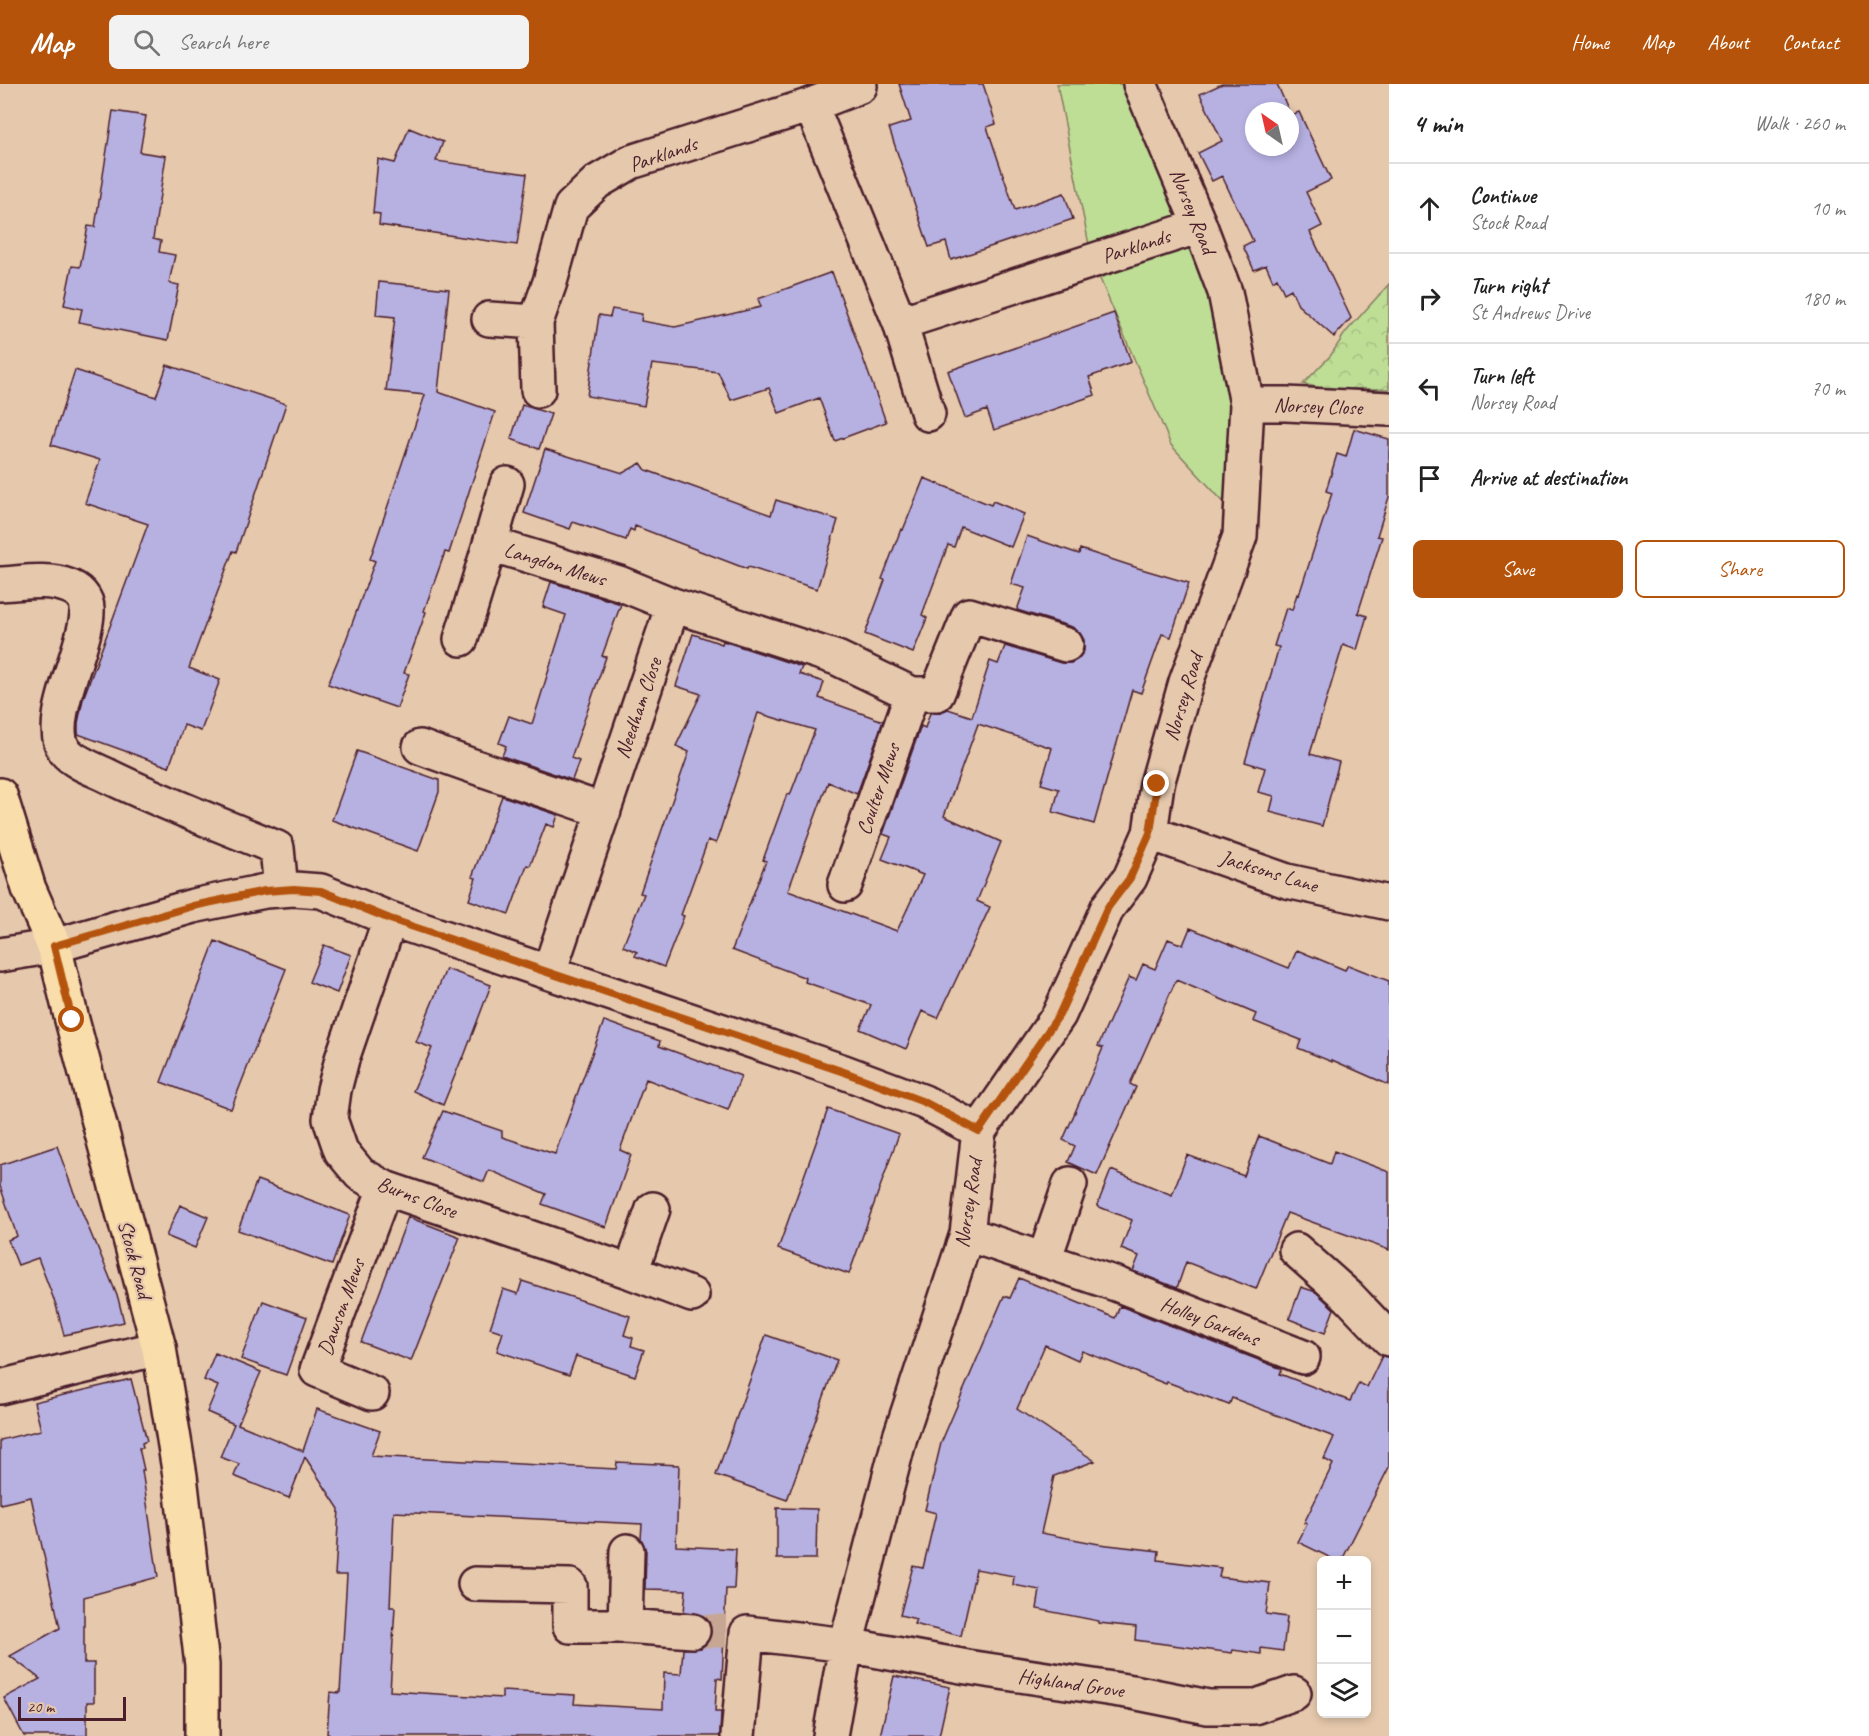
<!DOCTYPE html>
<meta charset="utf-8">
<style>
:root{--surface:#fff;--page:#f2f2f2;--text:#222;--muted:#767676;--line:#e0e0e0;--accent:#b45309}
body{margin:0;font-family:Caveat,sans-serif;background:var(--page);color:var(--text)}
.controls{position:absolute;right:18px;bottom:18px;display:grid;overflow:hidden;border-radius:9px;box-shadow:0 3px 9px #0003}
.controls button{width:54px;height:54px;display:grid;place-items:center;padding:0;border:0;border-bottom:2px solid var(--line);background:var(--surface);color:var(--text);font:30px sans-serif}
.compass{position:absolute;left:1245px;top:18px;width:54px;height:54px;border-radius:50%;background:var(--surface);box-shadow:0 3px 9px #0003;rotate:326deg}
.scale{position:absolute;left:18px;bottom:15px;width:108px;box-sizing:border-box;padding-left:6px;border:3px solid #4a1f2b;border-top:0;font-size:16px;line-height:21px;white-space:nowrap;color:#4a1f2b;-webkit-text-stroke:4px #e6c9ad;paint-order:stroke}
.stop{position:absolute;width:18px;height:18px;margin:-14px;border:4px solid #b45309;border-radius:50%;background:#fff}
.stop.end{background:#b45309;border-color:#fff;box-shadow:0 2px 6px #0008}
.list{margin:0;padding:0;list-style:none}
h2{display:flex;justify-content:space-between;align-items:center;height:78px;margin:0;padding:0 24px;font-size:26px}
h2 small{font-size:20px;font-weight:400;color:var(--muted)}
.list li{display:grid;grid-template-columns:39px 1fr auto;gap:18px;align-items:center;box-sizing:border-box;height:90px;padding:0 24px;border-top:2px solid var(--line)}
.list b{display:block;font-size:22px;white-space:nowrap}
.list p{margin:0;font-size:20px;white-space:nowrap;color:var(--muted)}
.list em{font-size:20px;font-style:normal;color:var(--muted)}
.actions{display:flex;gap:12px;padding:18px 24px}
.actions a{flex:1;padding:14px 0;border:2px solid var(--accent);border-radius:9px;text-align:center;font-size:21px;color:var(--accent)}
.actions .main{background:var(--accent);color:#fff}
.icon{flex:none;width:33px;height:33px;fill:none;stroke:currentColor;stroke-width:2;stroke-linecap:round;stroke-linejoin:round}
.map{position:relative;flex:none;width:1389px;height:1652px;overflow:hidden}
header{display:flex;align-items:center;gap:36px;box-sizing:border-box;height:84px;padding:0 30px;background:var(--accent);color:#fff}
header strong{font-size:28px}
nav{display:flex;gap:33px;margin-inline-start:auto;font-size:21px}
.search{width:420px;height:54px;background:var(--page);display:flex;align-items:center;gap:15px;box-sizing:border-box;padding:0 21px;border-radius:9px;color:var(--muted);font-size:22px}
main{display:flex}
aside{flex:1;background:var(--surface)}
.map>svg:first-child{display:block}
.grass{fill:#bede96;stroke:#847e60;stroke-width:1.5}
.park{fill:url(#park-crowns);stroke:#847e60;stroke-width:1.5}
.building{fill:#b7b1e2;stroke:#4a1f2b;stroke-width:1.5;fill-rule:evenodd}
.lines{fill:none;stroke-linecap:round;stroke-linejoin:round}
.minor-tunnel{stroke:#c7a793;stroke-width:33;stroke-dasharray:33 16;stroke-linecap:butt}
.minor-casing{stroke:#4a1f2b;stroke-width:38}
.major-casing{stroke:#4a1f2b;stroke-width:38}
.minor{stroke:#e6c9ad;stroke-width:33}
.major{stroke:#f9deab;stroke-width:33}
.route{stroke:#b45309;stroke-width:8}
.labels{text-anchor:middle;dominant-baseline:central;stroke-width:4.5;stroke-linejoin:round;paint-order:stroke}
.street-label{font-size:21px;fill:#4a1f2b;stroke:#e6c9ad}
</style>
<header>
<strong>Map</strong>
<div class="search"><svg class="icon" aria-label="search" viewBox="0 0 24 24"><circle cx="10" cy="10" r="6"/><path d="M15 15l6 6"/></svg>Search here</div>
<nav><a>Home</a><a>Map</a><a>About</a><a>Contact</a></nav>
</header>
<main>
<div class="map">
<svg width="1389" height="1652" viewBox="0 0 1389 1652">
<defs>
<pattern id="park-crowns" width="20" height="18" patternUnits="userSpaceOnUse" patternTransform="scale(1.5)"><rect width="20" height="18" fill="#bede96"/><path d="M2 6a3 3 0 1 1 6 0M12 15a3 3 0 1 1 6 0" fill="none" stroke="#a5be81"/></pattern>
</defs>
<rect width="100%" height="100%" fill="#e6c9ad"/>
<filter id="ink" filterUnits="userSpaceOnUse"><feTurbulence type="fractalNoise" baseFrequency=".0167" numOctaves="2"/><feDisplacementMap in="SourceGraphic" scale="12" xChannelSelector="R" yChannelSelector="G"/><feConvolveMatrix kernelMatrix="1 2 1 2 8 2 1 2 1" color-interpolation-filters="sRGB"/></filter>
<g filter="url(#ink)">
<!-- grass -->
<path class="grass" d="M1057,0H1140L1225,208L1241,437L1171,361L1092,176Z"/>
<!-- park -->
<path class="park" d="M1389,200V305H1325L1303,300L1331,271L1345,249Z"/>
<!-- building -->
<path class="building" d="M899,0H983L996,40L987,43L1015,126L1064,109L1073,135L951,176L946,158L929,163L889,44L911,37Z
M1222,0H1277L1289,27H1254V63H1290V28L1291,31L1299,28L1331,96L1306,108L1322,142L1310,148L1351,234L1334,253L1298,221L1291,205L1284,209L1277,194L1273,197L1266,181L1254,186L1243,162L1253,157L1222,92L1212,97L1198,69L1222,57L1200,10Z
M113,27L146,32L140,68L166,72L153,155L161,157L159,168L175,171L169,199L179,201L168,256L79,238L82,225L64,221L72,182L80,183L88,142L95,143Z
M409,44L443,58L436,77L527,90L517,161L379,141L380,130L373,129L378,75L395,79Z
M832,188L886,338L835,357L819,314L779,329L769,304L731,316L718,288L652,280L644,322L587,312L599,231L610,233L612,225L642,230L641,237L675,243L761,223L758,215Z
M379,198L449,205L438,308L495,328L449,469L445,468L424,527L426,528L404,589L409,590L397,624L328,600L346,556L375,477L370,475L425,311L386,307L395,233L376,231Z
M1114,229L1131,278L1089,293L1095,311L994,346L987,326L965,334L948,287Z
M167,281L286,320L236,468L233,467L189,584L220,596L201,647L184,641L169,683L78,650V639L83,615L148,440L85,419L100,376L51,361L75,286L156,313Z
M522,321L551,330L539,365L511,355Z
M1354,345L1389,355V413L1377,452L1382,453L1358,529L1367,532L1357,566L1343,561L1310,670L1339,678L1322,742L1270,728L1274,712L1258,708L1265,684L1245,678L1279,563L1274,562L1286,524L1292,526L1297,510L1299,511L1332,409L1326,407L1337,370L1346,373Z
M545,365L623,389L641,379L646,386L771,431L776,416L838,436L817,505L748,483L747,485L635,442L634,447L630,445L626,456L573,438L570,445L524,429Z
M924,394L991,421L993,417L1024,430L1011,463L961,443L954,463L948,461L922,531L927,534L913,569L865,550L885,496L882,495L901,445L903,446Z
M1027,452L1079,470L1080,465L1138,484L1189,499L1171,553L1162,550L1141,609L1132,606L1094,740L1053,728L1059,705L1041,700L1052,664L978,640L944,732L1001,758L977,817L990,823L938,934L922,927L906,965L860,945L871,921L805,898L806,894L732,866L766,777L763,776L787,710L790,711L815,646L758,629L716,759L708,756L681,831L684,832L664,883L635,872L637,868L623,862L644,810L640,809L689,668L676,662L701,610L676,602L693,550L722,560L723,557L802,583L799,590L824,598L819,614L883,637L857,710L828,698L788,807L897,847L923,791L882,775L891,753L883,750L921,642L925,644L930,629H938L948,625L972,633L990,577L998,580L1005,562L1061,579H1071L1078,575L1084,567V556L1080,549L1072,543L1017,526L1025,504L1011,500Z
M551,498L621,520L602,572L606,573L571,674L579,677L572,696L502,672L506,662L499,659L509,632L532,640L566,531L543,523Z
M357,667L439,696V708L418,767L332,736Z
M502,712L558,731L554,743L546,740L530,782L527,781L509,830L469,816L476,794L472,793Z
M1190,844L1289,884L1297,866L1345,886L1348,881L1389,897V1001L1332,976V978L1298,964L1301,956L1253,937L1256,930L1176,896L1130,1000L1136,1003L1097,1091L1068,1078L1075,1062L1063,1056L1103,964L1098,962L1129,893L1136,896L1143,880L1155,885L1168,855L1183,861Z
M215,857L286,885L231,1025L161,998Z
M324,861L351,871L337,909L309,898Z
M446,885L491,901L463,975L462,974L443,1021L413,1007L432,964L416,958Z
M604,937L660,957L659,962L741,992L728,1026L646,995L620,1066L631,1071L606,1143L542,1120L546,1110L489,1086L484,1098L422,1073L443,1027L502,1047V1053L555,1070Z
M828,1025L899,1050L849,1190L778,1165Z
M1259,1052L1330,1080L1334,1067L1389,1088V1166L1287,1129L1256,1205L1186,1178L1177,1204L1133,1187L1139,1172L1121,1165L1132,1136L1097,1122L1111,1086L1172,1111L1187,1071L1244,1092Z
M57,1062L72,1104L94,1157H95L118,1214L124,1238L64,1251L56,1221L38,1174L18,1181L8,1156L17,1152L0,1102V1081Z
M257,1096L350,1131L332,1181L238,1146Z
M180,1121L208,1133L195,1164L166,1152Z
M408,1133L460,1153L411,1277L361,1258Z
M1019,1194L1115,1234L1120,1222L1282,1285L1280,1290L1350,1317L1359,1299L1367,1303L1382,1272L1389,1273V1383L1342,1476H1335L1298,1458L1307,1440L1304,1439L1333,1380L1324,1375L1334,1353L1232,1314L1229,1321L1167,1298L1166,1300L1082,1267L1078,1276L1045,1261L1017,1325L1095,1377L1054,1392L1041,1449L1099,1460L1159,1467L1158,1476L1221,1484L1219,1493L1270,1499L1266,1530L1287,1533L1283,1567L1261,1564V1570L1233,1566L1232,1569L1135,1556L1136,1543L1099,1539V1537L1037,1525L1040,1506L1013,1501L1014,1492L976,1485L961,1552L914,1540L916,1535L900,1531L913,1482L923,1484L936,1429L925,1426L941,1359L1004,1212L1010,1214Z
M522,1197L630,1232L624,1251L633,1254L631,1262L644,1266L635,1292L576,1272L569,1291L497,1267L503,1248L490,1244L503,1205L518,1210Z
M1301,1203L1316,1208L1334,1225L1325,1249L1289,1235Z
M263,1217L307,1233L286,1291L241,1275Z
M766,1251L837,1276L787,1416L716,1391Z
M215,1269L261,1288L238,1340L303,1367L317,1325L380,1347L371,1372L616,1385L617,1378L679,1381L676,1462L736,1465L734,1505H726L722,1595L717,1594L715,1628H721L720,1652H335L327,1650L330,1608L340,1609L347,1491H335L339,1425L305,1373L289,1414L234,1392L239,1380L220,1373L234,1340L207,1328L218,1302L204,1296ZM394,1428L642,1440L641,1455L646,1467L645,1505L686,1506L684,1528L703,1531L710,1538L712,1548L709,1557L701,1564L683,1565L681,1590L664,1589L663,1625L574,1620L575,1611L502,1607V1614L390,1607L395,1523H390Z
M131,1295L147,1357L142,1359L143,1364H139L144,1386H142L158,1493L84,1513V1579H94V1618H87V1652H24L4,1614L40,1595L10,1572L60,1544L31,1413L0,1420V1356L41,1346L34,1318Z
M777,1424L817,1425L816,1475H777Z
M894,1592L950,1603L939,1652H880Z"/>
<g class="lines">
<!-- minor-tunnel -->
<path class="minor-tunnel" d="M693,1547H727"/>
<!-- minor casing -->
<g class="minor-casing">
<path id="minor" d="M811,21L900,239L1200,142
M489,235L536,238L550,198L571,123L597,98L631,78L811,21L860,2
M536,238L538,306
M900,239L928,330
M1247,320H1286L1389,325
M490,460L507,400
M0,500C22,499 47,494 68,502C78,505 87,514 87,525C89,560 43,637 65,667C74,678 91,684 104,690C160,718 219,740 277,764L281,806
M461,555L490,460L619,499L673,521L837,574L912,610H937L969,531L1066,561
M420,663C481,686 542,705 604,727
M1150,749L1287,797L1389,819
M845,801L912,610
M390,835L342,975L334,1006L330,1035L341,1067L360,1090L385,1104L631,1188L653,1125
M0,871L54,862L193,822L265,807L294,805L321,807L390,835L844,988L924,1018L979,1047
M549,888L673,521
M967,1150L1116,1200L1303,1273
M1296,1166L1349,1213L1389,1255
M1044,1176L1070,1100
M631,1188L692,1211
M0,1303L159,1264
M372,1309L317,1286L385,1104
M475,1500L570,1502V1542H625L693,1547
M625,1542L627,1467
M738,1652L747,1549L846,1561L967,1583L1133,1608L1208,1623H1254L1294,1609
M830,1652L846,1561L900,1353L967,1150L979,1047L1059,931L1108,823L1130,794L1150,749L1157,700L1186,598L1240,452L1247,320L1225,208L1200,142L1140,0"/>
</g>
<!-- major casing -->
<g class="major-casing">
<path id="major" d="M0,711L29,805L54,862L72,936L159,1264L180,1392L202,1581V1652"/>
</g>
<!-- minor -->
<use href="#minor" class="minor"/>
<!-- major -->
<use href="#major" class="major"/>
</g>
</g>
<g class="lines" filter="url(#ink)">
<!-- route -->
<path class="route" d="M72,936L54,862L193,822L265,807L294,805L321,807L390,835L844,988L924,1018L979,1047L1059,931L1108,823L1130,794L1150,749L1157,700"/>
</g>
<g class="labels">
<!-- street labels -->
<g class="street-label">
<text transform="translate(663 70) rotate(-19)">Parklands</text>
<text transform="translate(1193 127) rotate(68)">Norsey Road</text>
<text transform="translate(1136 162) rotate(-18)">Parklands</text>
<text transform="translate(1318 322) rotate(2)">Norsey Close</text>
<text transform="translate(555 480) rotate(17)">Langdon Mews</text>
<text transform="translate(1183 613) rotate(-73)">Norsey Road</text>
<text transform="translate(638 624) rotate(-71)">Needham Close</text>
<text transform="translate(878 705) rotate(-71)">Coulter Mews</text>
<text transform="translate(1269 787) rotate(17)">Jacksons Lane</text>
<text transform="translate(417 1113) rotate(21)">Burns Close</text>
<text transform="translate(968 1119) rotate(-81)">Norsey Road</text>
<text transform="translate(135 1175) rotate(75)">Stock Road</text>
<text transform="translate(341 1223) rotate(-70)">Dawson Mews</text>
<text transform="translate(1210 1237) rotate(21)">Holley Gardens</text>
<text transform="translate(1071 1599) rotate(8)">Highland Grove</text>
</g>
</g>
</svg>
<div class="controls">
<button>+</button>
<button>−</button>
<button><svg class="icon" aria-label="layers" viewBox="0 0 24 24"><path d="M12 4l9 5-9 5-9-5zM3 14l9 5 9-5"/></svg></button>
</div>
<svg class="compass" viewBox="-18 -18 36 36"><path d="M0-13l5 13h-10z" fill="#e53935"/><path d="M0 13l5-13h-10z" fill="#767676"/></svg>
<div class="scale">20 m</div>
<div class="stop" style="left:72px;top:936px"></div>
<div class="stop end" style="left:1157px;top:700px"></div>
</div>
<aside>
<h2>4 min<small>Walk · 260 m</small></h2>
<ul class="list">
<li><svg class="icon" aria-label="ahead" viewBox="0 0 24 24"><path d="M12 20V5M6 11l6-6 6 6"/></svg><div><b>Continue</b><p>Stock Road</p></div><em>10 m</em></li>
<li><svg class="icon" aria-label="right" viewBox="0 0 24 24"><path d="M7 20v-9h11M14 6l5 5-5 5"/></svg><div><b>Turn right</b><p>St Andrews Drive</p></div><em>180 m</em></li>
<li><svg class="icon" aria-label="left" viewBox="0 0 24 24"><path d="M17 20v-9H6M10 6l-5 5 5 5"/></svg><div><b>Turn left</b><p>Norsey Road</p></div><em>70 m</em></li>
<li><svg class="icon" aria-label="arrive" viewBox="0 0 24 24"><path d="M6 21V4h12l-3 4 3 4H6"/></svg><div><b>Arrive at destination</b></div></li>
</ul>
<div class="actions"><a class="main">Save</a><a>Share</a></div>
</aside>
</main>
